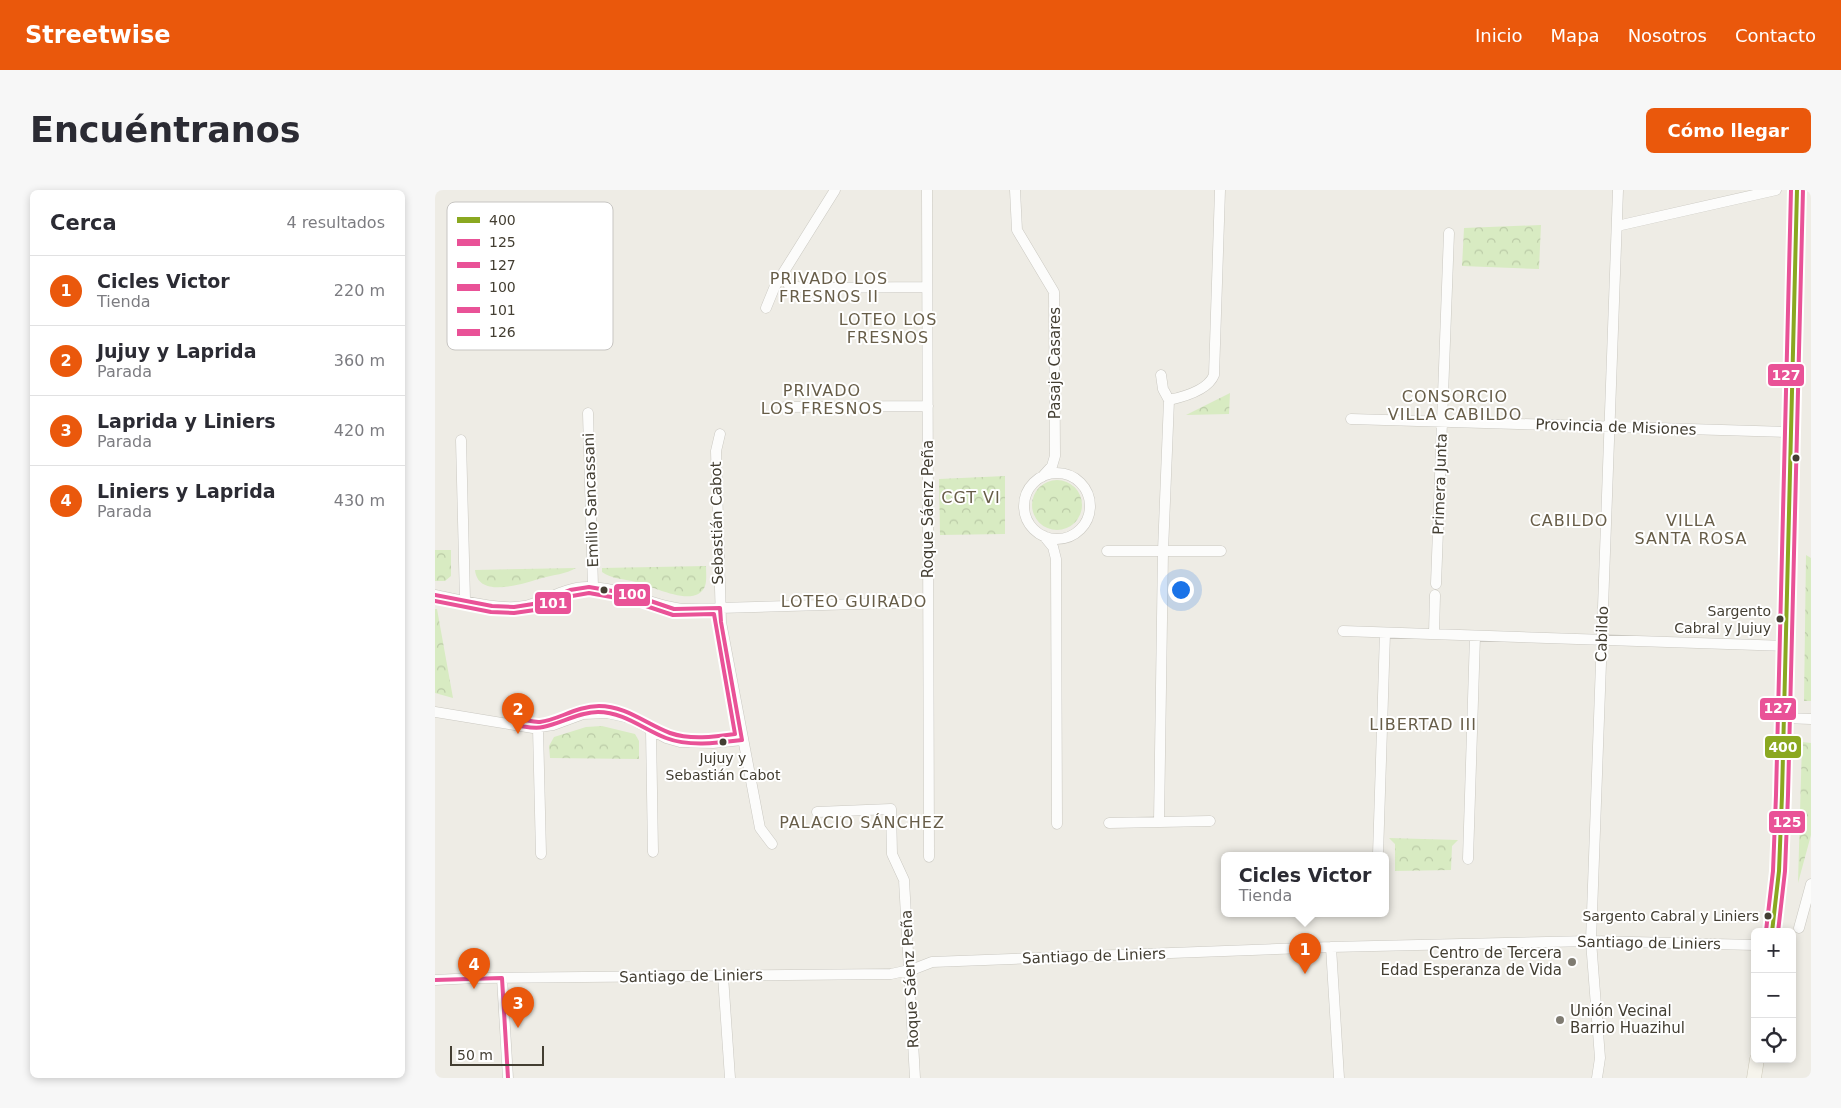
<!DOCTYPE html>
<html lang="es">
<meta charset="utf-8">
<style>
:root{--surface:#fff;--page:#f7f7f7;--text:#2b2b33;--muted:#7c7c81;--line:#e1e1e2;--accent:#ea580c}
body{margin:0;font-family:"DejaVu Sans",sans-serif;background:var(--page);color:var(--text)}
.controls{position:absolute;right:15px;bottom:15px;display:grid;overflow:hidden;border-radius:8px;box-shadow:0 2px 8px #0003}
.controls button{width:45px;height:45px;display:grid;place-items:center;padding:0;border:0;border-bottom:1px solid var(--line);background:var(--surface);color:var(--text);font:25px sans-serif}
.scale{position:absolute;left:15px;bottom:12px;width:94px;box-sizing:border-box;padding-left:5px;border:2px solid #433e32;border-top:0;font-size:14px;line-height:18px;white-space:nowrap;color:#433e32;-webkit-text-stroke:4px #fff;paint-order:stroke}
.you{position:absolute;left:745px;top:399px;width:18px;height:18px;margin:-12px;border:4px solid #fff;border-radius:50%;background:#1a73e8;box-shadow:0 0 0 8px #1a73e833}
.badge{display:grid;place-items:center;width:32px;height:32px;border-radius:50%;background:var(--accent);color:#fff;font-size:16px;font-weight:700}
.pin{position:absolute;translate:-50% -41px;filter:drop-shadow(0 1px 2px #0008)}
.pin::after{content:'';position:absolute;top:26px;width:18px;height:15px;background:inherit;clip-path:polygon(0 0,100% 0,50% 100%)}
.popup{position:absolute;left:786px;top:662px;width:168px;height:65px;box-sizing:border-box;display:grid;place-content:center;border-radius:8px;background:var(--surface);filter:drop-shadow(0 1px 4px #0005);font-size:16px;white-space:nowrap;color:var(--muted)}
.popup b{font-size:19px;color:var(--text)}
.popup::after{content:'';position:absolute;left:50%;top:100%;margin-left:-10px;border:10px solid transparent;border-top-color:var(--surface)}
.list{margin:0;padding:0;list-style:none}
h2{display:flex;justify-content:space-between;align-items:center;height:65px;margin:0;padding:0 20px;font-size:21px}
h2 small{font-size:16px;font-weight:400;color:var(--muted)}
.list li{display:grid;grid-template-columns:32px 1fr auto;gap:15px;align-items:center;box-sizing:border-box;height:70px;padding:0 20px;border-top:1px solid var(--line)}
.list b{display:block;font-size:19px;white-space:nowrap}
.list p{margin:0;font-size:16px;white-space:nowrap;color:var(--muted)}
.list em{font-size:16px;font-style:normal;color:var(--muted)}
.icon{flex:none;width:28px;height:28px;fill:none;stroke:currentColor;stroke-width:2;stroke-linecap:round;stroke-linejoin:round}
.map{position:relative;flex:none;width:1376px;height:888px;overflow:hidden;border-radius:8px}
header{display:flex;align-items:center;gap:30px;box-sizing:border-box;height:70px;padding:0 25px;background:var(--accent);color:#fff}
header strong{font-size:24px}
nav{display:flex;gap:28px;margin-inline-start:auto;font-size:18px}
.intro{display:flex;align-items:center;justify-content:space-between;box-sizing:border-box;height:120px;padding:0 30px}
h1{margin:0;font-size:35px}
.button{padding:12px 22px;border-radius:8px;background:var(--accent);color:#fff;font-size:18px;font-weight:700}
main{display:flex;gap:30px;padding:0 30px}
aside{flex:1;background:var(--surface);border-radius:8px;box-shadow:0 2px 8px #0003}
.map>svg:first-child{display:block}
.park{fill:url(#park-crowns)}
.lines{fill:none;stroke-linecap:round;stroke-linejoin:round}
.street-casing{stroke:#cac8c1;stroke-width:11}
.secondary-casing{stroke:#cecabb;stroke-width:15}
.street{stroke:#fcfcfb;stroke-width:10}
.secondary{stroke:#f6f4ec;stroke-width:14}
.bus-1-casing{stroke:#fff;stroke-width:8}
.bus-2-casing{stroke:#fff;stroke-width:8}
.bus-3-casing{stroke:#fff;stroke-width:8}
.bus-4-casing{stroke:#fff;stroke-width:8}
.bus-5-casing{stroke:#fff;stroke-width:8}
.bus-6-casing{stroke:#fff;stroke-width:8}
.bus-1{stroke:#8aa820;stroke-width:4}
.bus-2{stroke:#e95297;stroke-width:4}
.bus-3{stroke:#e95297;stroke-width:4}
.bus-4{stroke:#e95297;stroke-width:4}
.bus-5{stroke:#e95297;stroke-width:4}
.bus-6{stroke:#e95297;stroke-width:4}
.bus-dot{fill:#433e32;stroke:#fff;stroke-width:2}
.poi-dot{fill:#7f7b71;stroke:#fff;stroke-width:2}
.labels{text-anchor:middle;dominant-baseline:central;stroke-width:4;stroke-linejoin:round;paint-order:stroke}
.bus-label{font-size:14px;fill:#433e32;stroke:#fff;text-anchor:end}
.street-label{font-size:15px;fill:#433e32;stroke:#fff}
.poi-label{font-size:15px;fill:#433e32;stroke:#fff;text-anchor:end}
.neighbourhood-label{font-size:16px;letter-spacing:1px;fill:#675d48;stroke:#fff}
.key{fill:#fff;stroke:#c7c5c2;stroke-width:1}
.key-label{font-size:14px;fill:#433e32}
.line-badge{stroke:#fff;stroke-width:2}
.badge-label{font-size:14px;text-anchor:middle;font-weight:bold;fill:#fff}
</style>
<header>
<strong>Streetwise</strong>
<nav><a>Inicio</a><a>Mapa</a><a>Nosotros</a><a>Contacto</a></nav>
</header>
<div class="intro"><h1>Encuéntranos</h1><a class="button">Cómo llegar</a></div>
<main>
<aside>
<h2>Cerca<small>4 resultados</small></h2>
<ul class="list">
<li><span class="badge">1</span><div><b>Cicles Victor</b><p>Tienda</p></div><em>220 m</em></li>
<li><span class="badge">2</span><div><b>Jujuy y Laprida</b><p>Parada</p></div><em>360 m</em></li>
<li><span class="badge">3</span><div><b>Laprida y Liniers</b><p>Parada</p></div><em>420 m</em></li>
<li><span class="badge">4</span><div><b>Liniers y Laprida</b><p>Parada</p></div><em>430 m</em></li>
</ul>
</aside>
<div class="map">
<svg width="1376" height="888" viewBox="0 0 1376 888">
<defs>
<pattern id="park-crowns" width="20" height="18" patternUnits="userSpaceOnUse" patternTransform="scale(1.25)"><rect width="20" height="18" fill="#d8ebc2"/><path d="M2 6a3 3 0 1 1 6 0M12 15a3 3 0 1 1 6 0" fill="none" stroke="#bbcba7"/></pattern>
</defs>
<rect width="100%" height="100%" fill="#eeece5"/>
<!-- park -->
<path class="park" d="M1106,35L1104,79L1027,76L1029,38Z
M795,203L794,224L751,225Z
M570,286V344L505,345L504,289Z
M597 315a25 25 0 1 1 50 0a25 25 0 1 1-50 0Z
M0,360H16V386L10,391H0Z
M1371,365L1376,368V511H1369Z
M271,376C271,382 272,390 270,396C261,420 216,395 201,392C190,389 176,389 167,382V378Z
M141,378C131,384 118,385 107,388C90,393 43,410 40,380Z
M0,419H2L18,508L0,503Z
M167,536L200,544L204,551V569L115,568L114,556L119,547L151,537Z
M1367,552L1376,553V645L1363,693Z
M954,648L1023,650L1017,656L1016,680L960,681V654Z"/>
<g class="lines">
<!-- street casing -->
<g class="street-casing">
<path id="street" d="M492,0L494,667
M580,0L582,40L619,102L620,266L617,276L607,287
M1182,36L1341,0
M354,96L371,98L492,97
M331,118L340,96L400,0
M734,210C748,207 773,200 779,185L785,0
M349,217L493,216
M153,223L158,397
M916,229L1355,242
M285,244L281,261L286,432L325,638L337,654
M26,250L30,410
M589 316a33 33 0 1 1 66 0a33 33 0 1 1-66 0Z
M609,346L618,357L621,369L622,634
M672,361H786
M1001,394L1014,43
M0,405C25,410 66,421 90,416C111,411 130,397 152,397C187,397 215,416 248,419L493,412
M908,441L1350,456
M999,444L1000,405
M0,522L98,538L118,535L148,524L172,523L195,528L231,548L245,552L278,553L307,550
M1349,528L1376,529
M103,538L106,664
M216,540L218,662
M382,622L456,619L457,664L469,690L480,888
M724,632L728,361L734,210L728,199L726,185
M674,633L775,631
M943,665L950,443
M1033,669L1040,446
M1364,738L1376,694
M896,757L904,888
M288,786L295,888
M67,788L73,888
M0,790L39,788L456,784L479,779L497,772L896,757L1156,751L1320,755
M1162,888L1165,868L1156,751L1183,0"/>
</g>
<!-- secondary casing -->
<g class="secondary-casing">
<path id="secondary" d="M1337,742L1344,681L1347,605L1362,0
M1319,888L1322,869"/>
</g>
<!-- street -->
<use href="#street" class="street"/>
<!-- secondary -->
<use href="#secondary" class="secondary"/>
<!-- bus-1 casing -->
<g class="bus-1-casing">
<path id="bus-1" d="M1337,742L1344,681L1347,605L1362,0"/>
</g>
<!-- bus-2 casing -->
<g class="bus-2-casing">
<path id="bus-2" d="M1343,742L1350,681L1353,605L1368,0"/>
</g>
<!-- bus-3 casing -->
<g class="bus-3-casing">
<path id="bus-3" d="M1331,741L1338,681L1341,605L1356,0"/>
</g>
<!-- bus-4 casing -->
<g class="bus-4-casing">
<path id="bus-4" d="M0,405L57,416L79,417L98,414L135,400L154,397L195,404L239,419L285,418L286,432L307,550C283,553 254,557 231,548C208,539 189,522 163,522C144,522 127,533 108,537C101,539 92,537 85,536"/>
</g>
<!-- bus-5 casing -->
<g class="bus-5-casing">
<path id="bus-5" d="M0,411L56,422L79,423L100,420L137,406L154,403L193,410L238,425L279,424L300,544C279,547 255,550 235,543C211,534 191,516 164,516C142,516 123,530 105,532C99,532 92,530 86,530"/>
</g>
<!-- bus-6 casing -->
<g class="bus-6-casing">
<path id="bus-6" d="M0,790L67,788L73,888"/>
</g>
<!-- bus-1 -->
<use href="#bus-1" class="bus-1"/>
<!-- bus-2 -->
<use href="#bus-2" class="bus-2"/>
<!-- bus-3 -->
<use href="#bus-3" class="bus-3"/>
<!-- bus-4 -->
<use href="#bus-4" class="bus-4"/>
<!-- bus-5 -->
<use href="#bus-5" class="bus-5"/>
<!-- bus-6 -->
<use href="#bus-6" class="bus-6"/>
</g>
<!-- markers -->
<g class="bus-dot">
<circle cx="1361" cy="268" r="4.5"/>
<circle cx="169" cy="400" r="4.5"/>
<circle cx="1345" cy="429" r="4.5"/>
<circle cx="288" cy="552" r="4.5"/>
<circle cx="1333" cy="726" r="4.5"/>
</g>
<g class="poi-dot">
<circle cx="1137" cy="772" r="5"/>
<circle cx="1125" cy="830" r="5"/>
</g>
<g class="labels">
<!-- bus labels -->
<g class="bus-label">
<text x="1336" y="421">Sargento<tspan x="1336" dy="17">Cabral y Jujuy</tspan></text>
<text x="288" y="568" text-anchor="middle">Jujuy y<tspan x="288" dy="17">Sebastián Cabot</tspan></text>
<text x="1324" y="726">Sargento Cabral y Liniers</text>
</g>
<!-- street labels -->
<g class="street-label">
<text transform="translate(620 173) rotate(-90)">Pasaje Casares</text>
<text transform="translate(1181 237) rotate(2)">Provincia de Misiones</text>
<text transform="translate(1005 294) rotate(-88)">Primera Junta</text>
<text transform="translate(156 310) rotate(-92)">Emilio Sancassani</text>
<text transform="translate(493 319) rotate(-90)">Roque Sáenz Peña</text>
<text transform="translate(282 333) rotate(-91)">Sebastián Cabot</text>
<text transform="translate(1167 444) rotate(-88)">Cabildo</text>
<text transform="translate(1214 753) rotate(1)">Santiago de Liniers</text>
<text transform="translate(659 766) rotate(-2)">Santiago de Liniers</text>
<text transform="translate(256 786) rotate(-1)">Santiago de Liniers</text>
<text transform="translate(475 789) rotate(-93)">Roque Sáenz Peña</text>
</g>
<!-- poi labels -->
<g class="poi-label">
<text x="1127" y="763">Centro de Tercera<tspan x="1127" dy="17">Edad Esperanza de Vida</tspan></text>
<text x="1135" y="821" text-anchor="start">Unión Vecinal<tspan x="1135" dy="17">Barrio Huazihul</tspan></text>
</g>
<!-- neighbourhood labels -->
<g class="neighbourhood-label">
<text x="394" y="88">PRIVADO LOS<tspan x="394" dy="18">FRESNOS II</tspan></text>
<text x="453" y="129">LOTEO LOS<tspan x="453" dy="18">FRESNOS</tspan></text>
<text x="387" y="200">PRIVADO<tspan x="387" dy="18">LOS FRESNOS</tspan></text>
<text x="1020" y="206">CONSORCIO<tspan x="1020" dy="18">VILLA CABILDO</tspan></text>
<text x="536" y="307">CGT VI</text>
<text x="1134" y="330">CABILDO</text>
<text x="1256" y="330">VILLA<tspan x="1256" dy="18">SANTA ROSA</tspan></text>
<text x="419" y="411">LOTEO GUIRADO</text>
<text x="988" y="534">LIBERTAD III</text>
<text x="427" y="632">PALACIO SÁNCHEZ</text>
</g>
</g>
<!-- legend -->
<rect x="12" y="12" width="166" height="148" rx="8" class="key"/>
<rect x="22" y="27" width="23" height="6" fill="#8aa820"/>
<rect x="22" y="49" width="23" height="7" fill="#e95297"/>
<rect x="22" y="72" width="23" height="6" fill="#e95297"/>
<rect x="22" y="94" width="23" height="7" fill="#e95297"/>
<rect x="22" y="117" width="23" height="6" fill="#e95297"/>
<rect x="22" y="139" width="23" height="7" fill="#e95297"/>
<g class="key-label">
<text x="54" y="35">400</text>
<text x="54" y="57">125</text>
<text x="54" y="80">127</text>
<text x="54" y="102">100</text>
<text x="54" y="125">101</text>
<text x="54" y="147">126</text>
</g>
<g class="line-badge">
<rect x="1332" y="173" width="38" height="24" rx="5" fill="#e95297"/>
<rect x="178" y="393" width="38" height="24" rx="5" fill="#e95297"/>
<rect x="99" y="401" width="38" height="24" rx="5" fill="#e95297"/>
<rect x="1324" y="507" width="38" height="24" rx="5" fill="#e95297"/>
<rect x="1329" y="545" width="38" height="24" rx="5" fill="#8aa820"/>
<rect x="1333" y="620" width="38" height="24" rx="5" fill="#e95297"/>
</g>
<g class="badge-label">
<text x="1351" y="190">127</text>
<text x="197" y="409">100</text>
<text x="118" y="418">101</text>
<text x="1343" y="523">127</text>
<text x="1348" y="562">400</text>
<text x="1352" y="637">125</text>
</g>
</svg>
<div class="controls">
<button>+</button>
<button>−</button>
<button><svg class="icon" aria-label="locate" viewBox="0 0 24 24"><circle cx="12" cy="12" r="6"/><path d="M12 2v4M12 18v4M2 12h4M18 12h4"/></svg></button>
</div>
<div class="scale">50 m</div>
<div class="you"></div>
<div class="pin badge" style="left:870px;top:784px">1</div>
<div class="popup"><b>Cicles Victor</b>Tienda</div>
<div class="pin badge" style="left:83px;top:544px">2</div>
<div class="pin badge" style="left:83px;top:838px">3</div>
<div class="pin badge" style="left:39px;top:799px">4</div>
</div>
</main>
